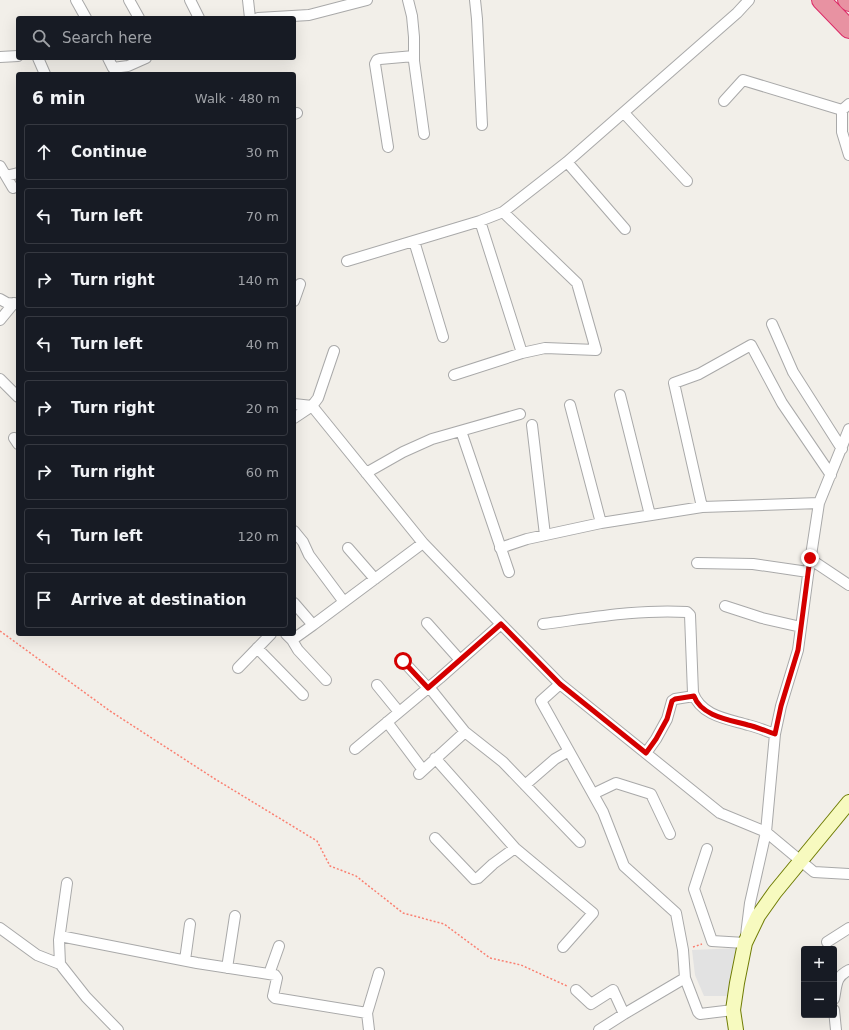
<!DOCTYPE html>
<meta charset="utf-8">
<style>
:root{--surface:#171b24;--page:#20242c;--text:#f1f3f6;--muted:#9ea1a6;--line:#363941}
body{margin:0;font-family:"DejaVu Sans",sans-serif;background:var(--page);color:var(--text)}
.controls{position:absolute;right:12px;bottom:12px;display:grid;overflow:hidden;border-radius:4px;box-shadow:0 4px 16px #0002}
.controls button{width:36px;height:36px;display:grid;place-items:center;padding:0;border:0;border-bottom:1px solid var(--line);background:var(--surface);color:var(--text);font:20px sans-serif}
.stop{position:absolute;width:12px;height:12px;margin:-9px;border:3px solid #d40000;border-radius:50%;background:#fff}
.stop.end{background:#d40000;border-color:#fff;box-shadow:0 1px 4px #0008}
.list{margin:0;padding:0;list-style:none}
h2{display:flex;justify-content:space-between;align-items:center;height:52px;margin:0;padding:0 16px;font-size:17px}
h2 small{font-size:13px;font-weight:400;color:var(--muted)}
.list li{display:grid;grid-template-columns:26px 1fr auto;gap:12px;align-items:center;box-sizing:border-box;height:56px;margin:0 8px 8px;padding:0 8px;border:1px solid var(--line);border-radius:4px}
.list b{display:block;font-size:15px;white-space:nowrap}
.list em{font-size:13px;font-style:normal;color:var(--muted)}
.icon{flex:none;width:22px;height:22px;fill:none;stroke:currentColor;stroke-width:2;stroke-linecap:round;stroke-linejoin:round}
.map{position:relative;flex:none;width:849px;height:1030px;overflow:hidden}
.search{position:absolute;background:var(--surface);box-shadow:0 4px 16px #0002;left:16px;top:16px;width:280px;height:44px;display:flex;align-items:center;gap:10px;box-sizing:border-box;padding:0 14px;border-radius:4px;color:var(--muted);font-size:15px}
.panel{position:absolute;background:var(--surface);box-shadow:0 4px 16px #0002;left:16px;top:72px;width:280px;height:564px;border-radius:4px}
.map>svg:first-child{display:block}
.parking{fill:#e2e2e2}
.lines{fill:none;stroke-linecap:round;stroke-linejoin:round}
.street-casing{stroke:#a9a9a9;stroke-width:12}
.secondary-casing{stroke:#707d05;stroke-width:16}
.highway-casing{stroke:#dc2a67;stroke-width:20}
.path{stroke:#fa8072;stroke-width:1.5;stroke-dasharray:2 2;stroke-linecap:butt}
.street{stroke:#fff;stroke-width:10}
.secondary{stroke:#f7fabf;stroke-width:14}
.highway{stroke:#e892a2;stroke-width:18}
.route{stroke:#d40000;stroke-width:5}
</style>
<div class="map">
<svg width="849" height="1030" viewBox="0 0 849 1030">
<rect width="100%" height="100%" fill="#f2efe9"/>
<!-- parking -->
<path class="parking" d="M739,948L731,996H704L695,975L692,950Z"/>
<g class="lines">
<!-- street casing -->
<g class="street-casing">
<path id="street" d="M76,0L86,18
M129,0L139,18
M190,0L199,18
M248,0L250,18
M408,0L412,16L414,37V61L424,134
M475,0L477,19L482,125
M258,18L309,15L367,0
M0,57L18,56
M38,58L45,74
M108,58L113,68L128,66L146,58
M724,101L743,80L842,110
M849,104L842,110V132L849,155
M624,113L687,181
M294,114L297,113
M388,147L375,64L377,60L380,59L414,56
M567,162L625,229
M0,166L13,188
M6,176L18,173
M480,221L522,353
M414,241L443,337
M347,261L480,221L503,212L567,162L737,13L749,0
M0,299L7,303L18,304
M294,301L300,284
M0,320L14,303
M772,324L793,372L842,449
M454,375L522,353L545,348L596,350L577,283L503,212
M0,379L18,397
M620,395L650,515
M294,404L312,406L423,543
M570,405L601,523
M294,418L312,406L318,398L334,351
M532,425L545,535
M461,431L509,572
M14,438L18,444
M366,473L403,452L432,439L520,414
M702,507L674,383L699,374L751,345L782,403L831,475
M294,531L303,542L309,555L344,602
M348,548L375,579
M500,548L527,539L601,523L702,507L819,503
M810,559L849,585
M697,563L753,564L808,572
M294,603L313,625L423,543L501,624L560,684L720,813L766,832L814,872L849,874
M725,606L762,618L801,627
M427,623L460,660
M543,624C590,618 639,609 687,612L690,615L693,693C701,716 728,719 748,725C757,727 766,731 775,734
M286,634L292,640L313,625
M292,640L298,650L326,680
M257,648L303,695
M403,661L428,688
M238,668L271,634
M560,684L541,701L603,812L624,866L676,913L683,950L685,978L698,1012L700,1014L733,1010
M377,685L399,712
M429,687L465,732L503,762L580,842
M387,722L423,770
M355,749L440,678L501,624
M646,753L656,739L667,719L672,701L675,699L694,696
M435,758L515,848L593,913L563,947
M419,774L465,732
M525,785L555,759L569,751
M593,794L616,783L651,794L670,834
M435,838L474,879L478,878L493,864L515,848
M707,849L694,889L712,941L745,943L750,903L766,832L775,734L781,706L798,650L808,575L819,503L849,429
M0,928L37,955L60,964L86,997L118,1030
M60,936L197,963L275,975L277,978L273,996L275,998L367,1013
M827,942L849,928
M185,960L190,924
M60,964L59,940L67,883
M227,968L235,916
M269,974L279,946
M576,990L591,1004L613,990L624,1014
M834,999C837,985 835,977 849,970
M834,1010L836,1030
M369,1030L367,1013L379,973
M599,1030L624,1014L685,978"/>
</g>
<!-- secondary casing -->
<g class="secondary-casing">
<path id="secondary" d="M736,1030L733,1010L737,983L745,943L758,916L775,892L849,802"/>
</g>
<!-- highway casing -->
<g class="highway-casing">
<path id="highway" d="M821,0L849,29
M847,0L849,2"/>
</g>
<!-- path -->
<path class="path" d="M0,631L110,711L215,779L317,841L330,866L356,876L403,913L444,924L490,958L521,965L567,986
M693,947L702,944"/>
<!-- street -->
<use href="#street" class="street"/>
<!-- secondary -->
<use href="#secondary" class="secondary"/>
<!-- highway -->
<use href="#highway" class="highway"/>
</g>
<g class="lines">
<!-- route -->
<path class="route" d="M403,661L428,688L501,624L560,684L646,753L656,739L667,719L672,701L675,699L694,696C701,716 730,720 748,725C757,727 766,731 775,734L781,706L798,650L810,558"/>
</g>
</svg>
<div class="controls">
<button>+</button>
<button>−</button>
</div>
<div class="stop" style="left:403px;top:661px"></div>
<div class="stop end" style="left:810px;top:558px"></div>
<div class="search"><svg class="icon" aria-label="search" viewBox="0 0 24 24"><circle cx="10" cy="10" r="6"/><path d="M15 15l6 6"/></svg>Search here</div>
<section class="panel">
<h2>6 min<small>Walk · 480 m</small></h2>
<ul class="list">
<li><svg class="icon" aria-label="ahead" viewBox="0 0 24 24"><path d="M12 20V5M6 11l6-6 6 6"/></svg><div><b>Continue</b></div><em>30 m</em></li>
<li><svg class="icon" aria-label="left" viewBox="0 0 24 24"><path d="M17 20v-9H6M10 6l-5 5 5 5"/></svg><div><b>Turn left</b></div><em>70 m</em></li>
<li><svg class="icon" aria-label="right" viewBox="0 0 24 24"><path d="M7 20v-9h11M14 6l5 5-5 5"/></svg><div><b>Turn right</b></div><em>140 m</em></li>
<li><svg class="icon" aria-label="left" viewBox="0 0 24 24"><path d="M17 20v-9H6M10 6l-5 5 5 5"/></svg><div><b>Turn left</b></div><em>40 m</em></li>
<li><svg class="icon" aria-label="right" viewBox="0 0 24 24"><path d="M7 20v-9h11M14 6l5 5-5 5"/></svg><div><b>Turn right</b></div><em>20 m</em></li>
<li><svg class="icon" aria-label="right" viewBox="0 0 24 24"><path d="M7 20v-9h11M14 6l5 5-5 5"/></svg><div><b>Turn right</b></div><em>60 m</em></li>
<li><svg class="icon" aria-label="left" viewBox="0 0 24 24"><path d="M17 20v-9H6M10 6l-5 5 5 5"/></svg><div><b>Turn left</b></div><em>120 m</em></li>
<li><svg class="icon" aria-label="arrive" viewBox="0 0 24 24"><path d="M6 21V4h12l-3 4 3 4H6"/></svg><div><b>Arrive at destination</b></div></li>
</ul>
</section>
</div>
